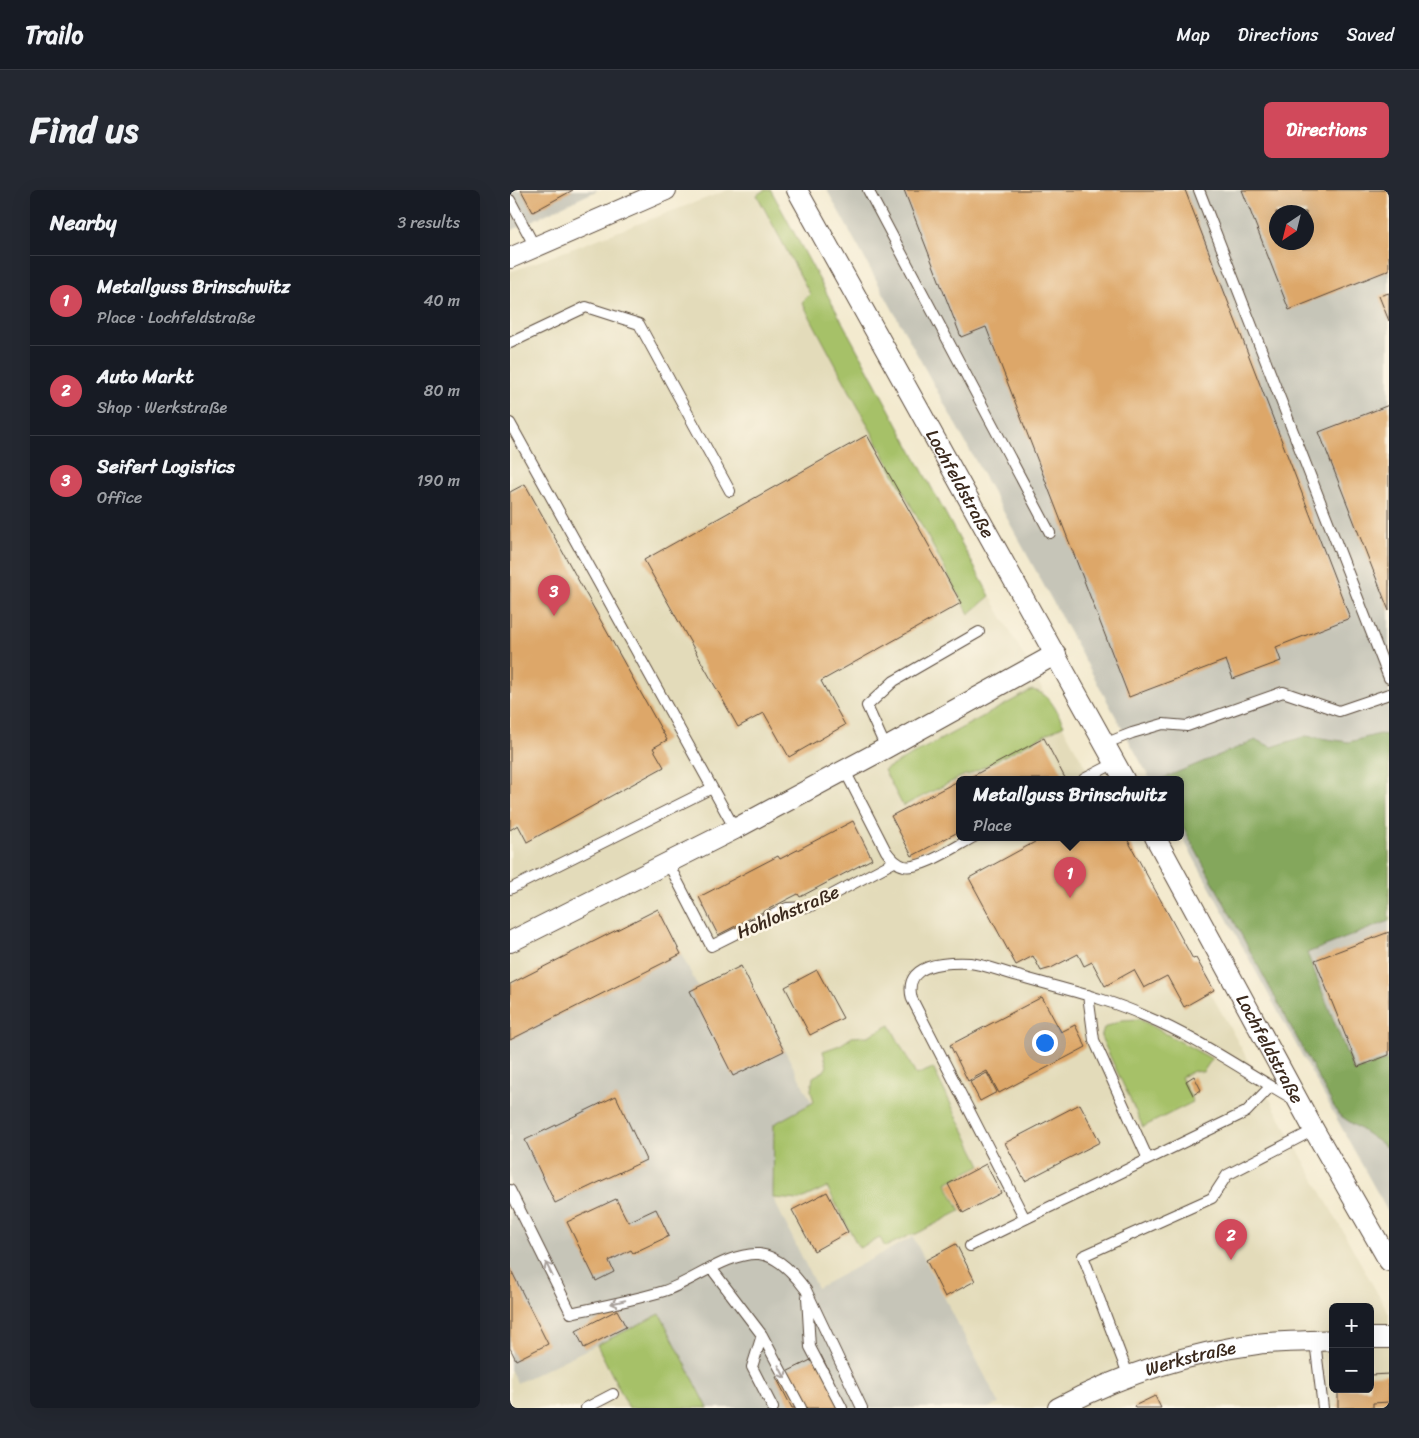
<!DOCTYPE html>
<meta charset="utf-8">
<style>
:root{--surface:#171b24;--page:#242831;--text:#f1f3f6;--muted:#9ea1a6;--line:#363941;--accent:#d1495b}
body{margin:0;font-family:Sriracha,sans-serif;background:var(--page);color:var(--text)}
.controls{position:absolute;right:15px;bottom:15px;display:grid;overflow:hidden;border-radius:8px;box-shadow:0 5px 20px #0002}
.controls button{width:45px;height:45px;display:grid;place-items:center;padding:0;border:0;border-bottom:1px solid var(--line);background:var(--surface);color:var(--text);font:25px sans-serif}
.compass{position:absolute;left:759px;top:15px;width:45px;height:45px;border-radius:50%;background:var(--surface);box-shadow:0 5px 20px #0002;rotate:215deg}
.you{position:absolute;left:534px;top:852px;width:18px;height:18px;margin:-12px;border:4px solid #fff;border-radius:50%;background:#1a73e8;box-shadow:0 0 0 8px #1a73e833}
.badge{display:grid;place-items:center;width:32px;height:32px;border-radius:50%;background:var(--accent);color:#fff;font-size:16px;font-weight:700}
.pin{position:absolute;translate:-50% -41px;filter:drop-shadow(0 1px 2px #0008)}
.pin::after{content:'';position:absolute;top:26px;width:18px;height:15px;background:inherit;clip-path:polygon(0 0,100% 0,50% 100%)}
.popup{position:absolute;left:446px;top:586px;width:228px;height:65px;box-sizing:border-box;display:grid;place-content:center;border-radius:8px;background:var(--surface);filter:drop-shadow(0 1px 4px #0005);font-size:16px;white-space:nowrap;color:var(--muted)}
.popup b{font-size:19px;color:var(--text)}
.popup::after{content:'';position:absolute;left:50%;top:100%;margin-left:-10px;border:10px solid transparent;border-top-color:var(--surface)}
.list{margin:0;padding:0;list-style:none}
h2{display:flex;justify-content:space-between;align-items:center;height:65px;margin:0;padding:0 20px;font-size:21px}
h2 small{font-size:16px;font-weight:400;color:var(--muted)}
.list li{display:grid;grid-template-columns:32px 1fr auto;gap:15px;align-items:center;box-sizing:border-box;height:90px;padding:0 20px;border-top:1px solid var(--line)}
.list b{display:block;font-size:19px;white-space:nowrap}
.list p{margin:0;font-size:16px;white-space:nowrap;color:var(--muted)}
.list em{font-size:16px;font-style:normal;color:var(--muted)}
.map{position:relative;flex:none;width:879px;height:1218px;overflow:hidden;border-radius:8px}
header{display:flex;align-items:center;gap:30px;box-sizing:border-box;height:70px;padding:0 25px;background:var(--surface);border-bottom:1px solid var(--line)}
header strong{font-size:24px}
nav{display:flex;gap:28px;margin-inline-start:auto;font-size:18px}
.intro{display:flex;align-items:center;justify-content:space-between;box-sizing:border-box;height:120px;padding:0 30px}
h1{margin:0;font-size:35px}
.button{padding:12px 22px;border-radius:8px;background:var(--accent);color:#fff;font-size:18px;font-weight:700}
main{display:flex;gap:30px;padding:0 30px}
aside{flex:1;background:var(--surface);border-radius:8px;box-shadow:0 5px 20px #0002}
.map>svg:first-child{display:block}
.built{fill:#e3dbba;fill-rule:evenodd}
.industrial{fill:#c6c5b8;fill-rule:evenodd}
.green{fill:#a6c168;stroke:#707643}
.forest{fill:#84a75c;stroke:#60683d}
.building{fill:#dda769;fill-rule:evenodd}
.lines{fill:none;stroke-linecap:round;stroke-linejoin:round}
.lane-casing{stroke:#574739;stroke-width:12}
.street-casing{stroke:#574739;stroke-width:22}
.lane{stroke:#fff;stroke-width:10}
.street{stroke:#fff;stroke-width:20}
.oneway{stroke:#a79f9a}
.labels{text-anchor:middle;dominant-baseline:central;stroke-width:5;stroke-linejoin:round;paint-order:stroke}
.street-label{font-size:18px;fill:#3b2a1e;stroke:#fcf5e5}
</style>
<header>
<strong>Trailo</strong>
<nav><a>Map</a><a>Directions</a><a>Saved</a></nav>
</header>
<div class="intro"><h1>Find us</h1><a class="button">Directions</a></div>
<main>
<aside>
<h2>Nearby<small>3 results</small></h2>
<ul class="list">
<li><span class="badge">1</span><div><b>Metallguss Brinschwitz</b><p>Place · Lochfeldstraße</p></div><em>40 m</em></li>
<li><span class="badge">2</span><div><b>Auto Markt</b><p>Shop · Werkstraße</p></div><em>80 m</em></li>
<li><span class="badge">3</span><div><b>Seifert Logistics</b><p>Office</p></div><em>190 m</em></li>
</ul>
</aside>
<div class="map">
<svg width="879" height="1218" viewBox="0 0 879 1218">
<rect width="100%" height="100%" fill="#fcf5e5"/>
<filter id="ink" filterUnits="userSpaceOnUse"><feTurbulence type="fractalNoise" baseFrequency=".02" numOctaves="2"/><feDisplacementMap in="SourceGraphic" scale="10" xChannelSelector="R" yChannelSelector="G"/><feConvolveMatrix kernelMatrix="1 2 1 2 8 2 1 2 1" color-interpolation-filters="sRGB"/></filter>
<filter id="wash" filterUnits="userSpaceOnUse"><feTurbulence type="fractalNoise" baseFrequency=".0096" numOctaves="4" result="noise"/><feDisplacementMap in="SourceGraphic" scale="20" xChannelSelector="R" yChannelSelector="G"/><feGaussianBlur stdDeviation="1.12" result="paint"/><feColorMatrix in="noise" values="0 0 0 0 0 0 0 0 0 0 0 0 0 0 0 0 0 1.4 0 .05"/><feComposite in="paint" operator="in"/></filter>
<g filter="url(#wash)">
<rect width="100%" height="100%" fill="#f3eacf"/>
<!-- built -->
<path class="built" d="M218,0H255L582,589H450V647H614L879,1124V1218H0V82ZM823,1117H860V1199H823Z"/>
<!-- industrial -->
<path class="industrial" d="M0,0H88L0,41Z
M317,0H879V1024L670,643V589H640ZM766,22H796V52H766Z
M148,719L188,797L231,776L302,913L264,935L263,1008L307,1098L403,1047L489,1213L478,1218H198L150,1124L7,1193L0,1179V794Z"/>
<!-- green -->
<path class="green" d="M254,0H261L480,406L459,424L292,112L300,104L247,5Z
M522,500C540,503 546,520 554,535L458,585H455L393,616L374,580Z
M629,829L702,869L693,882L684,881L671,887L683,912L633,937L591,847L594,838L612,830Z
M380,835L406,885L423,878L471,975L436,993L450,1021L406,1044L400,1045L375,1057L370,1048L349,1058L317,997L289,1010L263,1008L264,934L304,912L301,900L303,887L314,881L317,876L313,861L330,855L342,847L358,846Z
M150,1124L198,1218H119L87,1155Z"/>
<!-- forest -->
<path class="forest" d="M869,544L879,545V731L797,763L844,882L879,869V927L876,928L879,932V959L828,924L670,631V589H651L746,550L762,557L796,546L839,552Z"/>
<g id="blocks">
<!-- building -->
<path class="building" d="M11,0H63L23,22Z
M394,0H675L840,428L766,457L771,471L723,489L716,470L619,507L476,137L451,147Z
M732,0H879V80L779,120ZM766,22H796V52H766Z
M879,103V131L869,106Z
M879,215V421L809,242Z
M357,245L451,413L311,491L335,535L279,567L254,523L228,537L134,370Z
M15,294L157,550L143,558L154,577L17,652L8,635L0,640V302Z
M534,548L555,588L553,589H451L456,587L457,589Z
M450,590V641L402,666L381,626Z
M343,631L362,669L290,707L288,704L208,745L189,707L268,666L270,669Z
M534,647H616L683,769L686,768L704,800L674,817L657,786L634,798L624,780L595,796L582,772L574,776L568,764L541,778L531,781L523,766L506,775L459,688Z
M148,719L171,764L0,850V794Z
M879,742V865L848,877L805,770Z
M231,776L274,861L223,886L180,801Z
M307,780L333,828L300,845L275,797Z
M532,807L551,842L565,835L576,857L489,903L477,881L458,891L440,855Z
M477,883L487,902L470,911L460,892Z
M684,886L691,900L683,905L676,891Z
M106,906L136,970L45,1013L15,950Z
M570,914L590,952L515,991L495,953Z
M476,974L491,1003L453,1023L438,994Z
M317,1002L338,1042L304,1061L282,1020Z
M106,1009L118,1032L146,1019L159,1046L123,1063L121,1060L99,1071L104,1082L86,1091L57,1032Z
M446,1054L465,1091L435,1107L416,1070Z
M0,1078L38,1154L6,1170L0,1158Z
M107,1120L116,1137L74,1158L66,1141Z
M311,1165L337,1218H282L266,1187Z
M879,1184V1212L863,1213V1218H828V1199H860V1185Z
M645,1206L651,1218H625L624,1216Z"/>
</g>
</g>
<g filter="url(#ink)">
<use href="#blocks" fill-opacity="0" stroke="#574739" stroke-width="1"/>
<g class="lines">
<!-- lane casing -->
<g class="lane-casing">
<path id="lane" d="M358,0L540,343
M689,0L879,488
M0,10L25,57
M0,153L76,117L129,134L220,301
M0,233L225,639
M594,554L622,543L653,534L677,536L773,502L829,521L879,504
M376,558L357,516L384,491L469,442
M335,581L376,661C381,668 386,674 394,676C412,680 448,655 464,647
M574,589L605,573
M158,673L201,756L277,718L299,717L384,672
M0,699L202,598
M578,805L584,850L638,969
M760,897L736,922L515,1029L402,809C392,773 435,772 460,773C477,775 495,783 512,787C553,799 596,808 635,826C688,848 735,882 785,910
M0,1000L61,1123C92,1116 124,1110 154,1101C182,1092 218,1062 249,1064C269,1066 285,1085 296,1100L352,1218
M460,1056L515,1029
M201,1078L252,1145L291,1218
M297,1107L300,1157L332,1218
M252,1145L242,1177L263,1218
M805,1151L813,1218
M619,1187L573,1066L702,1008L717,985L804,940
M76,1218L103,1204"/>
</g>
<!-- street casing -->
<g class="street-casing">
<g id="street">
<path id="s1" d="M287,0L614,589"/>
<path d="M0,68L156,0"/>
<path id="s2" d="M645,647L804,940L879,1071"/>
<path d="M0,752L225,639L376,558L546,464"/>
<path d="M860,1148H879"/>
<path id="s3" d="M548,1218C609,1186 678,1163 747,1154C772,1151 798,1152 823,1150"/>
</g>
</g>
<!-- lane -->
<use href="#lane" class="lane"/>
<!-- street -->
<use href="#street" class="street"/>
</g>
<!-- one-way arrows -->
<defs><path id="oneway-shaft" d="M-6 0H5M1.5-3L5.5 0L1.5 3" fill="none" stroke-width="1.6" stroke-linecap="round" stroke-linejoin="round" transform="scale(1.25)"/></defs>
<g class="oneway">
<use href="#oneway-shaft" transform="translate(39 1079) rotate(-116)"/>
<use href="#oneway-shaft" transform="translate(108 1112) rotate(166)"/>
<use href="#oneway-shaft" transform="translate(272 1182) rotate(62)"/>
</g>
</g>
<g class="labels">
<!-- street labels -->
<g class="street-label">
<text stroke="none"><textPath href="#s1" startOffset="336">Lochfeldstraße</textPath></text>
<text transform="translate(278 722) rotate(-23)">Hohlohstraße</text>
<text stroke="none"><textPath href="#s2" startOffset="241">Lochfeldstraße</textPath></text>
<text stroke="none"><textPath href="#s3" startOffset="142">Werkstraße</textPath></text>
</g>
</g>
</svg>
<div class="controls">
<button>+</button>
<button>−</button>
</div>
<svg class="compass" viewBox="-18 -18 36 36"><path d="M0-13l5 13h-10z" fill="#e53935"/><path d="M0 13l5-13h-10z" fill="#9ea1a6"/></svg>
<div class="you"></div>
<div class="pin badge" style="left:560px;top:708px">1</div>
<div class="popup"><b>Metallguss Brinschwitz</b>Place</div>
<div class="pin badge" style="left:721px;top:1070px">2</div>
<div class="pin badge" style="left:44px;top:426px">3</div>
</div>
</main>
